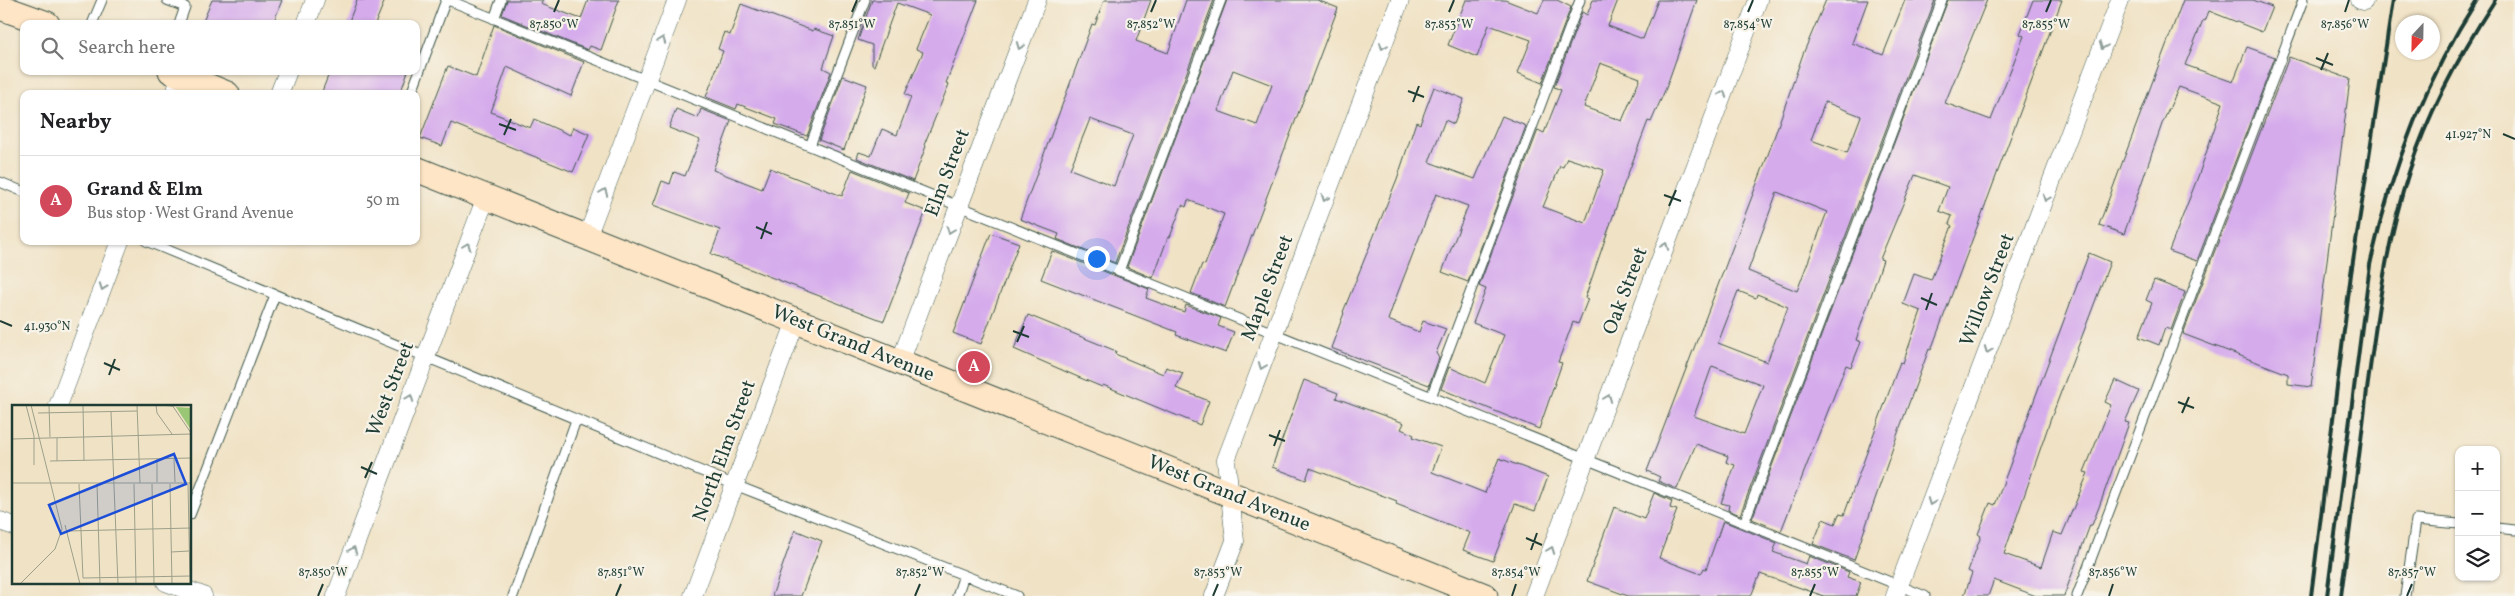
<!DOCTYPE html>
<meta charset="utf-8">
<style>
:root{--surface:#fff;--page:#f2f2f2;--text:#202124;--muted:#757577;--line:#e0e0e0;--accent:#d1495b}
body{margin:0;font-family:Vollkorn,serif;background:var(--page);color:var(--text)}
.controls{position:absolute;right:15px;bottom:15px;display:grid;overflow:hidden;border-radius:10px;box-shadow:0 1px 4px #0004}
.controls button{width:45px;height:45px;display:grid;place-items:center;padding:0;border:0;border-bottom:1px solid var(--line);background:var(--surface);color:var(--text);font:25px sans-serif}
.compass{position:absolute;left:2395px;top:15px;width:45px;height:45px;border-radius:50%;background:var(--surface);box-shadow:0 1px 4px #0004;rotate:202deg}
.you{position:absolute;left:1096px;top:258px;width:18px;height:18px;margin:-12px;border:4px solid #fff;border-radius:50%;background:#1a73e8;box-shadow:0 0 0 8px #1a73e833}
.badge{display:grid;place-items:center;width:32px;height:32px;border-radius:50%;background:var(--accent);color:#fff;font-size:16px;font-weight:700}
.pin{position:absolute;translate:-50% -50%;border:2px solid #fff;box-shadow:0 1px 5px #0006}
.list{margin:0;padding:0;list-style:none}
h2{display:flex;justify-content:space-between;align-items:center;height:65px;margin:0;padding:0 20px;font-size:21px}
h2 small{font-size:16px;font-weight:400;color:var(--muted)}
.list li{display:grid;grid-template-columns:32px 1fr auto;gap:15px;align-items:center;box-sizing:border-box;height:90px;padding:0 20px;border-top:1px solid var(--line)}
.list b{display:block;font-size:19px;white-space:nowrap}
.list p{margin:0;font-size:16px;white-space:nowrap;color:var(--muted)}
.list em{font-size:16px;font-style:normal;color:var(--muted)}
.icon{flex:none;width:28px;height:28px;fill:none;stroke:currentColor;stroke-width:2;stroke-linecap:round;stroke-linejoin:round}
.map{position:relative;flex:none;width:2515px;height:596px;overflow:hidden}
.search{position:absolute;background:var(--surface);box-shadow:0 1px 4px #0004;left:20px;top:20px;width:400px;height:55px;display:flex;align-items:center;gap:12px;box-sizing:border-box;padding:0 18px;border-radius:10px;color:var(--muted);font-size:19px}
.panel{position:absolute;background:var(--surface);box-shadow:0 1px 4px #0004;left:20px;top:90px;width:400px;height:155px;border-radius:10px}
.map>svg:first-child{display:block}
.building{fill:#d5abec;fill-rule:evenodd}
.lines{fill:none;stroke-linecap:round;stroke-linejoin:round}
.service-casing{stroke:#3e564a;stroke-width:11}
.minor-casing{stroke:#3e564a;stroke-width:19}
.secondary-casing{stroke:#3e564a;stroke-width:27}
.service{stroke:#fff;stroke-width:9}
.minor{stroke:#fff;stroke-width:18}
.secondary{stroke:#fde5c5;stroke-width:25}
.rail{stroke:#1f3d34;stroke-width:4}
.oneway{stroke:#8f9e9a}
.ticks{fill:none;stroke:#1f3d34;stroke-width:2}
.labels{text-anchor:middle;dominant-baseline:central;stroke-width:4.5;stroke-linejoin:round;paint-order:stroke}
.street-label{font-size:20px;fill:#1f3d34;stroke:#f7f3e8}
.inset-road{fill:none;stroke:#9ca08b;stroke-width:1}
.view{fill:#1d4ed8;fill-opacity:0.15;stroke:#1d4ed8;stroke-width:2.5}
.inset-edge{fill:none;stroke:#1f3d34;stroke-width:2.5}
.ticks-label{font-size:12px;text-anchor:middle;fill:#1f3d34;stroke:#f7f3e8;stroke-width:4.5;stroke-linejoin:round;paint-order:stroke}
</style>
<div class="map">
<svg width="2515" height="596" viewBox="0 0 2515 596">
<rect width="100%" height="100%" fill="#f7f3e8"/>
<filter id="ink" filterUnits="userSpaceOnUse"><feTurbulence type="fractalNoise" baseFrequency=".02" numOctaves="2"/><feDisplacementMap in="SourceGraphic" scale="10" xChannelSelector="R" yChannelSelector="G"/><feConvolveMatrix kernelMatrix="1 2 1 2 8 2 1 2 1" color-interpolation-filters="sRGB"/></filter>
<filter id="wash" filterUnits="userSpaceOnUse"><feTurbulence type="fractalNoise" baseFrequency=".0096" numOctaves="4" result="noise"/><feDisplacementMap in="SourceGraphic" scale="20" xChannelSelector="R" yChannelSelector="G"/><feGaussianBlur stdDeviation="1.12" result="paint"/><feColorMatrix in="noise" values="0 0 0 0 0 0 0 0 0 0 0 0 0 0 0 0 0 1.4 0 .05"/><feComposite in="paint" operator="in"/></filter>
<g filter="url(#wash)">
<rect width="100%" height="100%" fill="#f0e2c5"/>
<g id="blocks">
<!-- building -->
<path class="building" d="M212,0H282L273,24H202Z
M357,0H385L375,24H348Z
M507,0H543L541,4L581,19L588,0H619L601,50L590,46L588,50L502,15Z
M872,0H978L946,83L949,84L924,145L926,146L913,181L857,158L859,152L871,156L882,129L897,135L911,97L905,94L923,52L916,49L930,15L897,3L874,66L872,65V45L858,40Z
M1104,0H1151L1136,41L1168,53L1186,0H1214L1115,263L1057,239L1059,234L1020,219L1092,24L1095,25ZM1090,119L1133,135L1114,186L1070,169Z
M1227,0H1317L1338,8L1225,307L1191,293L1202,264L1205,265L1224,214L1188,200L1186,207L1182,205L1170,237H1168L1153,278L1127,267ZM1233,70L1272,85L1257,125L1218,111Z
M1466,0H1505L1538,13L1544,0H1557L1571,7L1542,83L1518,73L1531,40L1489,25L1477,57L1448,45Z
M1593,0H1618L1608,26L1643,39L1658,0H1697L1666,88L1651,122L1648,121L1623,187L1585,298L1588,299L1578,324L1573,322L1558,362L1562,363L1539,429L1441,389L1449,367L1485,383L1504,335L1473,323L1486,289L1479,286L1538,130L1544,133L1561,90L1554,87L1582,12L1587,15ZM1600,63L1640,78L1622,121L1584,107ZM1567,158L1604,170L1585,223L1543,207L1560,166L1563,167Z
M1826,0H1868L1852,43L1883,55L1905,0H1935L1740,515L1728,510L1729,505L1721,503L1735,465L1726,462L1728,456L1696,444L1677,489L1658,481L1660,477L1647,471L1769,152L1803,54ZM1825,102L1861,116L1847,153L1811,140ZM1777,192L1827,212L1797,291L1748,271ZM1738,291L1756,298L1757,294L1788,307L1767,362L1718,343ZM1712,366L1763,385L1744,434L1694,416Z
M1948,0H1987L1945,103L1991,120L2024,36L2020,34L2033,0H2062L1931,350L1929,349L1899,430L1854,560L1813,544L1823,519L1835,524L1839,514L1844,515L1900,362L1903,363L1921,311L1903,304L1914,274L1931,280L1952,226L1949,224L1952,216L1939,211L1948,187L1915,175L1880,259L1883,260L1856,340L1861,342L1851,367L1846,365L1781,531L1752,519Z
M2183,0H2253L2272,7L2262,32L2209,11L2205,21L2203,20L2185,65L2233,82L2247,47L2275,57L2197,261L2169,251L2199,174L2223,103L2179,87L2162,124L2124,234L2099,225Z
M741,4L813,31L814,29L834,36L823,68L831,72L807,136L775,124L777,119L738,104L736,109L706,97L723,51L718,49L724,32L730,35Z
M494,25L584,62L571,96L507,67L491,112L530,128L534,119L570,135L573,127L589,134L573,172L451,123L442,146L420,138L448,66L476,77Z
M2289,57L2350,79L2311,387L2288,384V374L2183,334Z
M330,71H408L400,94H321Z
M843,76L867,85L844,150L819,140Z
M1434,87L1464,99L1454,124L1445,120L1429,162L1475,179L1502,116L1526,126L1468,282L1442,272L1468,206L1436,194L1395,300L1388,320L1419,332L1423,321L1446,329L1436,353L1439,358L1429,385L1331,348L1344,313L1343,312L1397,179L1416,122L1420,124Z
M676,109L698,118L701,109L731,121L713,170L762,189L770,168L842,196L852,170L909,193L905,203L926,211L884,321L711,254L720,230L653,205L662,181L670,184L674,172L685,176L700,140L669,128Z
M991,233L1019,243L981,344L953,333Z
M1052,251L1149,289L1146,298L1184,312L1186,305L1221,318L1218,326L1234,332L1226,353L1176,335L1177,332L1041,279Z
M2089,253L2110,262L2050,421L2004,554L2041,567L2053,532L2062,535L2088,473L2084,472L2111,405L2105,402L2115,380L2139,391L2125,422L2129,423L2099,507L2092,525H2090L2064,596H2036L1994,580L1988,596H1964L1972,573L1968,571L1981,536L1978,534L1990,503L1995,505Z
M2154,280L2185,292L2171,330L2165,328L2159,345L2139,337L2152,303L2146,300Z
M1028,315L1116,351L1115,354L1163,374L1166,367L1183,373L1176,388L1209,401L1200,425L1103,385L1102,387L1078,377L1014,349Z
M1304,380L1338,393L1336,398L1404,423L1401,429L1414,435L1413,437L1441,447L1432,472L1485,493L1499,458L1548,477L1535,511L1515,504L1493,561L1463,550L1470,533L1396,504L1397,501L1310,468L1306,480L1272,467Z
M1654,493L1672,501L1670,508L1677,510L1659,558L1701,574L1704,568L1706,569L1723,521L1777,543L1773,552L1806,564L1809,556L1849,572L1847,577L1861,582L1856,596H1824L1760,574L1751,596H1628L1587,581L1614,507L1644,519Z
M795,530L822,541L801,596H772Z"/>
</g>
</g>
<g filter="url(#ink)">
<use href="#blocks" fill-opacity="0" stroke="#3e564a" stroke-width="1"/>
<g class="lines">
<!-- service casing -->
<g class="service-casing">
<path id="service" d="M167,0L185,7L179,24
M448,0L1925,596
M494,19L501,0
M92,24L102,0
M411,94L446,0
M810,146L865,0
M0,182L24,192
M146,241L735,485L1017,596
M1119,271L1221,0
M1431,397L1580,0
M190,515L275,295
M1744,523L1942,0
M2496,528L2515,530
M513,596L576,420
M957,596L964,575
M2077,596L2303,0
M2405,596L2416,520L2459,524"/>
</g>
<!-- minor casing -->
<g class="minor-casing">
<path id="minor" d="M2360,0L2364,1
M306,24L315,0
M175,94L181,75
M279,94L288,71
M587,237L677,0
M900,362L1037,0
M58,406L120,241
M0,521L14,526
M166,582L203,596
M336,596L486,197
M693,596L796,321
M1214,596L1235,541L1226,460L1400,0
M1534,596L1758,0
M1895,596L2120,0"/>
</g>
<!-- secondary casing -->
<g class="secondary-casing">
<path id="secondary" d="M0,7L47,24
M171,71L227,94
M416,169L1485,596"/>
</g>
<!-- service -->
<use href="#service" class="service"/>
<!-- minor -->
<use href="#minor" class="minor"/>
<!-- secondary -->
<use href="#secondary" class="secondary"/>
<!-- rail -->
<path class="rail" d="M2311,596L2351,274L2393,0
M2327,596L2370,265C2391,170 2424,82 2477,0
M2341,596C2350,527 2359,459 2367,390C2377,316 2386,243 2409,172C2429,110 2460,54 2495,0"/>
</g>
<!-- one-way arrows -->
<defs><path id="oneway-chevron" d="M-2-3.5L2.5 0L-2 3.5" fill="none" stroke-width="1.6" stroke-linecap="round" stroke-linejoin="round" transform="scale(1.25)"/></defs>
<g class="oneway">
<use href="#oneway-chevron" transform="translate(662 40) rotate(-69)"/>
<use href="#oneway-chevron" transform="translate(1020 46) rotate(111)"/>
<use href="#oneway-chevron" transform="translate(1383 46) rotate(111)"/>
<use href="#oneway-chevron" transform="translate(2103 46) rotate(111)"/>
<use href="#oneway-chevron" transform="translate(1723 94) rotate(-69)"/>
<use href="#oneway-chevron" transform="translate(604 192) rotate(-69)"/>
<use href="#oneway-chevron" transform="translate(1325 198) rotate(111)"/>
<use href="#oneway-chevron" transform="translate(2046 198) rotate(111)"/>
<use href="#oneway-chevron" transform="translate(950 230) rotate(111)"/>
<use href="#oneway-chevron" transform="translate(467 246) rotate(-69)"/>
<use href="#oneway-chevron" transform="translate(1665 246) rotate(-69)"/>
<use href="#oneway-chevron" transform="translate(103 287) rotate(110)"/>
<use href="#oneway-chevron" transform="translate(1988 350) rotate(111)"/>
<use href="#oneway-chevron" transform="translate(1262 366) rotate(111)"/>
<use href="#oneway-chevron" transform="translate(410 398) rotate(-69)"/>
<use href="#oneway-chevron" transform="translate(1608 398) rotate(-69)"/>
<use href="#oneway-chevron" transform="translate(1931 502) rotate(111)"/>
<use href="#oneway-chevron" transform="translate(353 550) rotate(-69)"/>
<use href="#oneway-chevron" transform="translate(1551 550) rotate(-69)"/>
</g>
</g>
<!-- ticks -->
<path class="ticks" d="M554,12L559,0M852,12L857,0M1151,12L1156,0M1449,12L1454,0M1748,12L1753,0M2046,12L2051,0M2345,12L2349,0M2316,58L2333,65M2321,70L2328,53M1408,91L1424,97M1413,102L1419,86M499,124L516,130M2503,134L2515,139M504,135L511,119M1664,195L1681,201M1669,206L1676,190M756,227L772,234M761,239L767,222M1921,298L1937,305M1926,310L1932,293M0,321L12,326M1013,331L1029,337M1017,342L1024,326M104,363L120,370M109,375L115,359M2178,402L2194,408M2182,413L2189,397M1269,435L1285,441M1274,446L1280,430M361,467L377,474M365,478L372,462M1526,538L1542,545M1531,550L1537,533M318,596L323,584M616,596L621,584M915,596L920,584M1213,596L1218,584M1512,596L1516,584M1810,596L1815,584M2109,596L2113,584M2407,596L2412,584"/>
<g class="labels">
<!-- street labels -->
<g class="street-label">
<text transform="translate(948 173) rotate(-69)">Elm Street</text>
<text transform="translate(1268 288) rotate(-69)">Maple Street</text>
<text transform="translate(1988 290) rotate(-69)">Willow Street</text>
<text transform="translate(1626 291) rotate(-69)">Oak Street</text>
<text transform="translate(853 344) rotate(22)">West Grand Avenue</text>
<text transform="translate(391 389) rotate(-69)">West Street</text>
<text transform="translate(725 451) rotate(-70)">North Elm Street</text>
<text transform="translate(1229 494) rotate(22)">West Grand Avenue</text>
</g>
</g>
<!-- overview -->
<g transform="translate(12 405)">
<rect width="179" height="179" fill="#f0e2c5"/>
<path d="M164,2L179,3V25Z" fill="#99c775"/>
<path class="inset-road" d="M14,0L22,31V60M37,0L38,32M71,0L72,56M125,0L128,78M144,0L145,8L160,29M146,0L161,1M160,0L179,28M99,7L106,179M26,8L125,6M45,33V56M0,34L179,29M162,53L163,77M145,54V77M38,56L179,53M0,78H179M67,79L71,173L179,171M85,79L88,179M122,79L124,179M140,79L142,179M158,79L160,179M176,79L178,179M53,120L68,179M56,126L179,123M159,147L177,146M8,179L43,144L50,124L19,0"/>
<path class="view" d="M162,49L174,79L49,129L37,100Z"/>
<rect width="179" height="179" class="inset-edge"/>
</g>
<g class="ticks-label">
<text x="2046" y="28">87.855°W</text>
<text x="554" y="28">87.850°W</text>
<text x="852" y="28">87.851°W</text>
<text x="1151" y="28">87.852°W</text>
<text x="1449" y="28">87.853°W</text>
<text x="1748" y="28">87.854°W</text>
<text x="2345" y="28">87.856°W</text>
<text x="2468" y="138">41.927°N</text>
<text x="47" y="330">41.930°N</text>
<text x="323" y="576">87.850°W</text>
<text x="621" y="576">87.851°W</text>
<text x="920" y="576">87.852°W</text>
<text x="1218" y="576">87.853°W</text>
<text x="1516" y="576">87.854°W</text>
<text x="1815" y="576">87.855°W</text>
<text x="2113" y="576">87.856°W</text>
<text x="2412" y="576">87.857°W</text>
</g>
</svg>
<div class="controls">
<button>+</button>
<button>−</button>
<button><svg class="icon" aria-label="layers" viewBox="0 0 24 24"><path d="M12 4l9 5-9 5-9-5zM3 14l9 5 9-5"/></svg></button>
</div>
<svg class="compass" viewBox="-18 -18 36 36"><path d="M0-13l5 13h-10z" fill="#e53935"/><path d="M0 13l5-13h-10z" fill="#757577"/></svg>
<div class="you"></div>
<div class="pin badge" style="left:974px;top:367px">A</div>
<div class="search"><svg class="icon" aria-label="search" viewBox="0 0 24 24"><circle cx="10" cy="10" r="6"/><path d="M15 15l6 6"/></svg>Search here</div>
<section class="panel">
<h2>Nearby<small></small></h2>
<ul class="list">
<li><span class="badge">A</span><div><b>Grand &amp; Elm</b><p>Bus stop · West Grand Avenue</p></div><em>50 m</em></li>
</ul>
</section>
</div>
